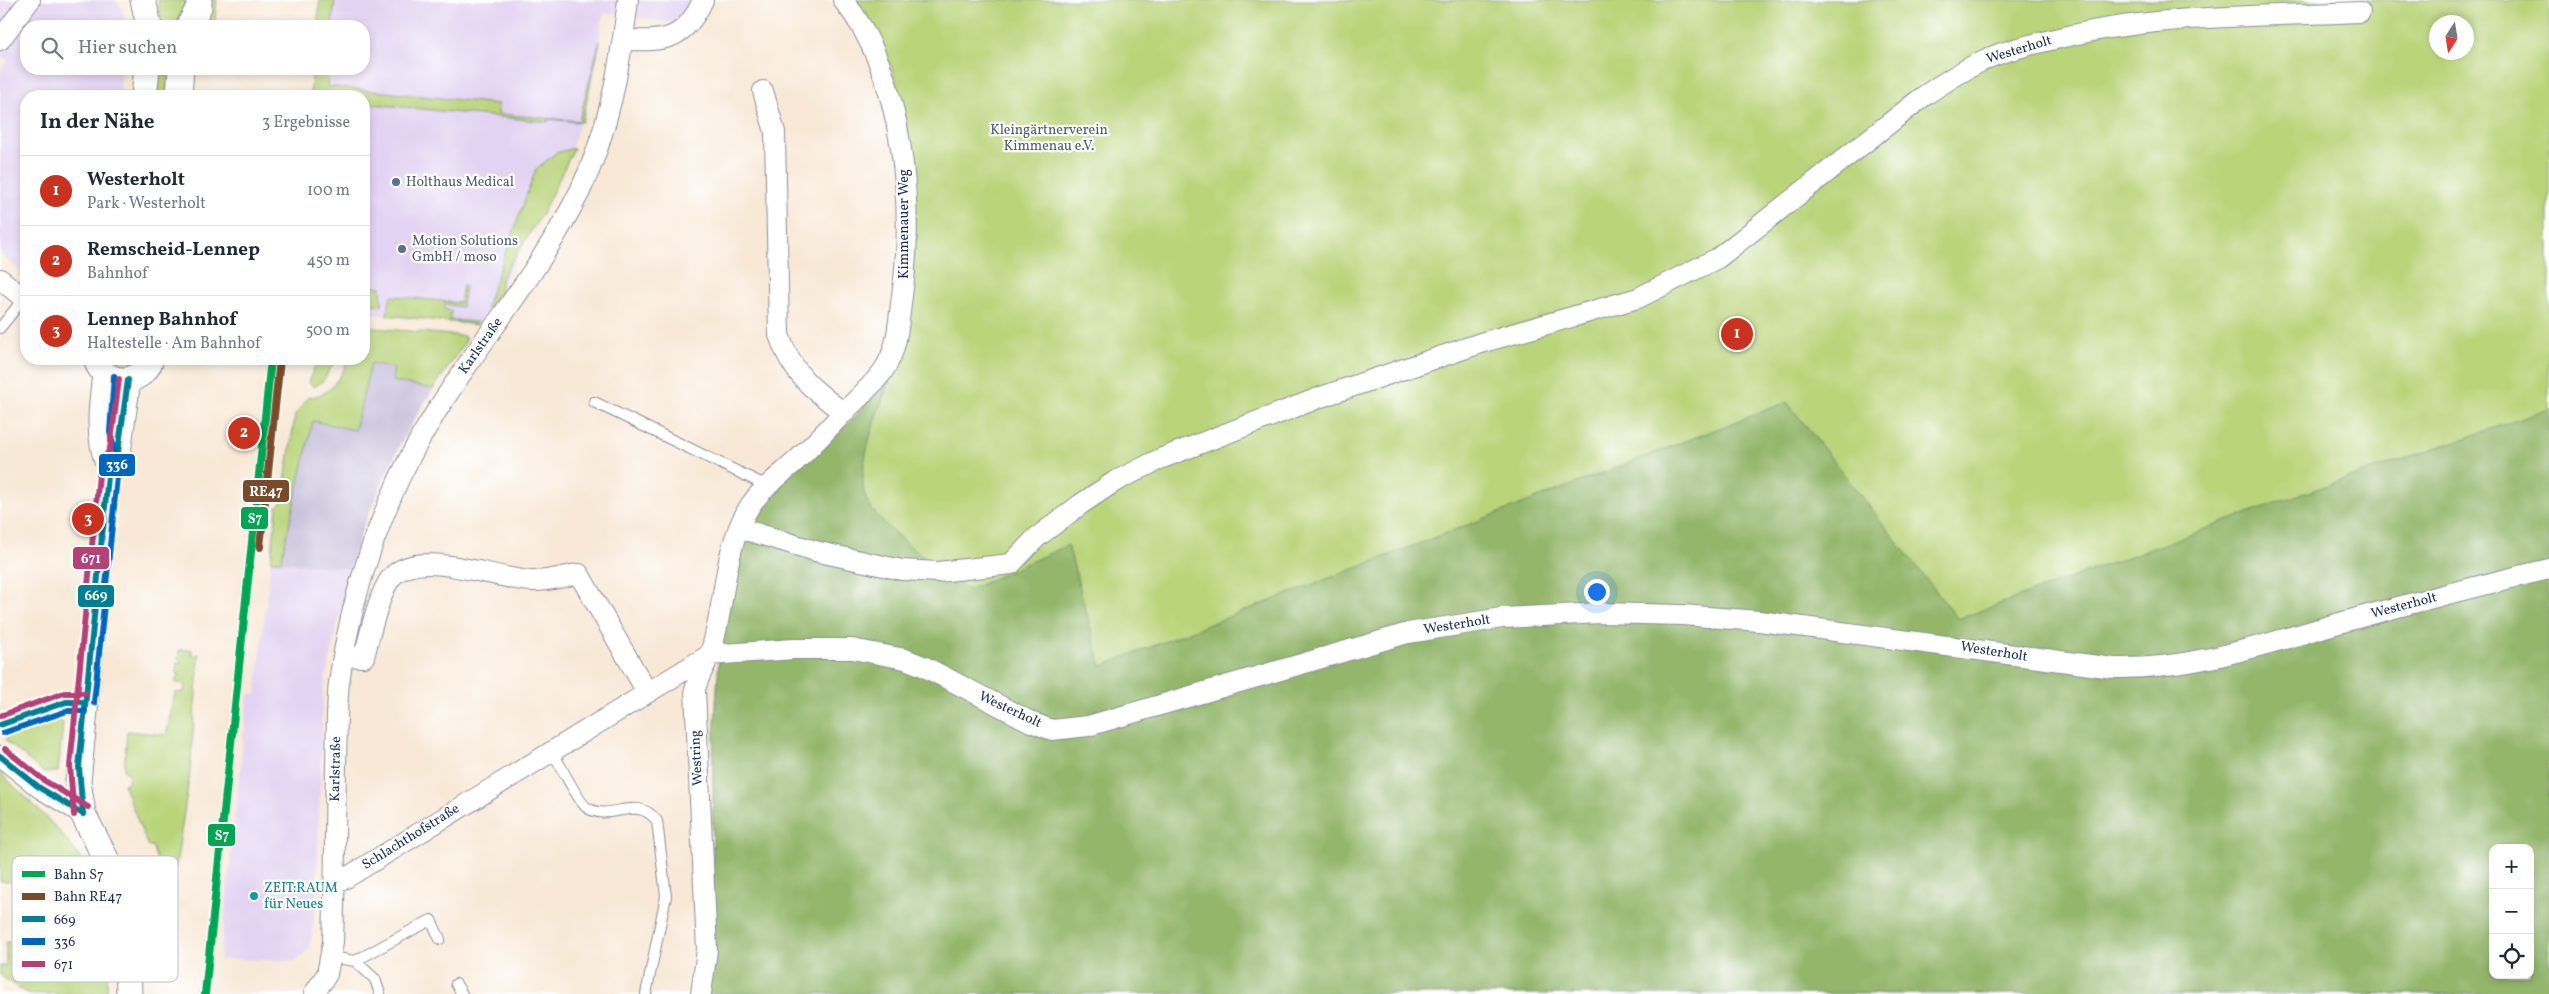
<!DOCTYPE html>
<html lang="de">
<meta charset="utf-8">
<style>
:root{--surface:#fff;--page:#f2f2f3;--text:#1f2937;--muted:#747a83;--line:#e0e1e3;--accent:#c8321e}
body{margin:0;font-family:Vollkorn,serif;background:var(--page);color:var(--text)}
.controls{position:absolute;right:15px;bottom:15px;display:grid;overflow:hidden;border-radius:10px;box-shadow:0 2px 8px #0003}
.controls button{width:45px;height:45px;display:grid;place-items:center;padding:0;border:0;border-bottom:1px solid var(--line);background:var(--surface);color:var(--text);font:25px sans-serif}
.compass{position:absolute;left:2429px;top:15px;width:45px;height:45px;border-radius:50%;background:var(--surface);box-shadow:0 2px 8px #0003;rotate:192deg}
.you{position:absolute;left:1596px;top:591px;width:18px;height:18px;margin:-12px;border:4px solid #fff;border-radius:50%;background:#1a73e8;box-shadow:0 0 0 8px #1a73e833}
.badge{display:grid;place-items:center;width:32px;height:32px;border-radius:50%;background:var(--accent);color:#fff;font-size:16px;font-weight:700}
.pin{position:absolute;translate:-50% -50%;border:2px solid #fff;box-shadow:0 1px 5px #0006}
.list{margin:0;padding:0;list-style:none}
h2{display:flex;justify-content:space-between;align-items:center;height:65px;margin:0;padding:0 20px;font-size:21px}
h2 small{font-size:16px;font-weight:400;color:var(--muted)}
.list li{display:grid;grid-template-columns:32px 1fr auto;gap:15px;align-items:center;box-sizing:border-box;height:70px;padding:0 20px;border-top:1px solid var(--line)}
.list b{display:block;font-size:19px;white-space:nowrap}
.list p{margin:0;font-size:16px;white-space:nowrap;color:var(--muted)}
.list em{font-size:16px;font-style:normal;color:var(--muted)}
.icon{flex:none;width:28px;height:28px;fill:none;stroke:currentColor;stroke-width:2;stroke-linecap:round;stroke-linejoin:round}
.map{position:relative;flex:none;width:2549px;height:994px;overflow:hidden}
.search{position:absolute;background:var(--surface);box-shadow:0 2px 8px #0003;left:20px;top:20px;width:350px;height:55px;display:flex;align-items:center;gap:12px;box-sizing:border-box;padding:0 18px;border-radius:20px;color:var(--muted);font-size:19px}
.panel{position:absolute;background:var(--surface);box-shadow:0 2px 8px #0003;left:20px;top:90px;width:350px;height:275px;border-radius:20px}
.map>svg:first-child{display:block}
.built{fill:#e3d3f2}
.industrial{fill:#c6c0da}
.green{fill:#bad47a;stroke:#6a826c;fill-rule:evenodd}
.forest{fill:#93b66a;stroke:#577264;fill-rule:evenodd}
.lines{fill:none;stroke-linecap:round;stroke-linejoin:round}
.service-casing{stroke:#8a8c9a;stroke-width:12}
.minor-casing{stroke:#8a8c9a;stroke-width:22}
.tertiary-casing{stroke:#8a8c9a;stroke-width:27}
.service{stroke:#fff;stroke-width:10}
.minor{stroke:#fff;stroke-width:20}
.tertiary{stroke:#fff;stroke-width:25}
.bus-1-casing{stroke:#fff;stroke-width:10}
.bus-2-casing{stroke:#fff;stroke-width:10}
.bus-3-casing{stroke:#fff;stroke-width:10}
.bus-1{stroke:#007e92;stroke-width:6}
.bus-2{stroke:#0065bd;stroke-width:6}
.bus-3{stroke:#b54176;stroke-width:6}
.rail-1-casing{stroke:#fff;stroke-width:11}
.rail-2-casing{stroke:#fff;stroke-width:11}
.rail-1{stroke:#00a651;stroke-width:8}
.rail-2{stroke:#7a4b2a;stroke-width:8}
.service-dot{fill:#5c6f8a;stroke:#fff;stroke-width:2}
.culture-dot{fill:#0f9aa8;stroke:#fff;stroke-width:2}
.labels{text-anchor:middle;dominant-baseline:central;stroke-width:4.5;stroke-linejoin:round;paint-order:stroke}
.street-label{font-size:14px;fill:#1b2f5e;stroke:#fff}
.park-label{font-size:14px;fill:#4b6166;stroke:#fff}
.service-label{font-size:14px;fill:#4e5e75;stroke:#fff;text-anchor:start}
.culture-label{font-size:14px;fill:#0d838f;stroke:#fff;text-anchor:start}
.key{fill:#fff;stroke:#bbc1cf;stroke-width:1}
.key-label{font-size:14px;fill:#1b2f5e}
.line-badge{stroke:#fff;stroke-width:2}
.badge-label{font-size:14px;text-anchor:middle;font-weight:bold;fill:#fff}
</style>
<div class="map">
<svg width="2549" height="994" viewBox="0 0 2549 994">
<rect width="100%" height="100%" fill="#fff"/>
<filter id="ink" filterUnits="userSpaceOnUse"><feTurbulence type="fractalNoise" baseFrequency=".02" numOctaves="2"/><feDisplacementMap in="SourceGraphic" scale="10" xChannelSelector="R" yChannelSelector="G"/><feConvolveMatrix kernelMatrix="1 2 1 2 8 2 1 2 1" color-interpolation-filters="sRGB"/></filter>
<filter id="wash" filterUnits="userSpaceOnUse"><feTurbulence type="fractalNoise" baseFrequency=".0096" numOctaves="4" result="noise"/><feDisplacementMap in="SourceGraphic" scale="20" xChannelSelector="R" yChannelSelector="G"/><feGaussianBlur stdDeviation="1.12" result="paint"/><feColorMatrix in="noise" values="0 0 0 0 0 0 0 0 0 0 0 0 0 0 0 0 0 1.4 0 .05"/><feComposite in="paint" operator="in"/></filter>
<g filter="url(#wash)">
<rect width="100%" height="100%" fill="#f8e8d5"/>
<!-- built -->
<path class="built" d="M0,0H114L121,7L126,24V26H26V69H122L120,96H26V275L0,254V71L8,60L0,55Z
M320,0H689L675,23L603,13L596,65L575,139L542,214L478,325L364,313V96H310L313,69H364V26H317Z
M271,561L350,569L323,690L316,907L309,949L296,961L220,959L248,695L256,694Z"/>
<!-- industrial -->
<path class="industrial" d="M364,327L464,336L466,341L426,400L399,446L364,524L350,569L271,561L277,507L282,502L295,415L308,397L325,394L343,372L348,359H364Z"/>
<!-- green -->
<path class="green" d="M158,0H184V7L175,26H162Z
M211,0H217L215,19L220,26L207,21L206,26H203Z
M320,0H335L332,26H317Z
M856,0H2549V414L1956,624L1097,675L968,596L876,518L862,498L860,474L870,424L881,405L905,334L915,254L911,144L903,109L891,66L865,10ZM2436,22H2466V52H2436Z
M600,41L582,122L548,119V122L364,103V96H310L313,69H328L327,86L498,104V114L579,121Z
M159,69H169L166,96H156Z
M574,148L542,214L501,278V291L489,309L486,307L536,169L556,153Z
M463,284L465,286L462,307L445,304L444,307L446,310L451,311L450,320L477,322L478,325L387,315L391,296L460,303Z
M364,285L381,287L382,305L366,303L364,300Z
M364,327L464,336L466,341L433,389L392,381L394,368L371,363L355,430L313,421L281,561H271L277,507L282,502L295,415L308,397C329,397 342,377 348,359H364Z
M111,359H136L126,366L115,364Z
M317,359H336L323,381L314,387L309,383Z
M179,650H192V656L199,654L190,772L176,866L160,868L152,846H148L123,784L128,783L129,773L124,771L127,731L166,735L175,693L184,692L185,684L175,683L179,674L176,673L177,663H181V660L178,659Z
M58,719L63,723L58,772L44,773L6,741L7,735Z
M0,773C42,813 101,863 107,925C109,948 107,971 107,994H28L0,975V966H6V942H13L14,921H20L21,904L14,903L15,882L0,881Z"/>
<!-- forest -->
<path class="forest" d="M894,364C884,394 855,466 865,496C875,526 943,570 968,590L1068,545L1101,666L1787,402L1958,619L2273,504L2549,409V994H704L712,951L713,750L720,642L742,544L757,511L784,480L855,417ZM2493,848H2530V975H2493Z"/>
</g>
<g filter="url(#ink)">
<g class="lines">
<!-- service casing -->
<g class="service-casing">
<path id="service" d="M0,328L24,298
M594,402L767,486
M552,751C559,763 578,801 586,807C610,824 636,793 657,821L666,896L646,994
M331,957L355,961L431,920L440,939
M355,961L375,979L380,994
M456,984L462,994"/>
</g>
<!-- minor casing -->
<g class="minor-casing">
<path id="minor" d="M0,40L30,0
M623,40C664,41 684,42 703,0
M763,91L775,132L779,335C792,374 812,389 844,413
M0,279L26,300
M739,528L819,552L902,570L938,572L1011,564L1036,538L1081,504L1114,482L1160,459L1321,397L1484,342L1638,298L1718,258L1924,96C1943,83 1962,71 1982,61C2005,50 2030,45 2055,39C2155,14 2258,17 2360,12
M344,656L364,657C369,638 379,592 391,578C418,545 498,581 534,581C549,581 565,576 579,574L647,692
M0,725L66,702H85
M0,756L40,788L83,814
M333,883L346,878L709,655L794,649H852L905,659L923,666L1031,722L1052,730L1088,726L1408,633L1502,618L1601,613L1682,615L1759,621L2113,668C2189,670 2259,646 2332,625C2404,605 2476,586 2549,569
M314,994L327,974L333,942C335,883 335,823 336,764C337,737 336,710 339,683C347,622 365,559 389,502C435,388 526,300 580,191C609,131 620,66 628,0
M701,994L707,950L695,690C698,676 705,667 710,654C726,606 722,553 748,509C760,489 780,476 797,460C813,445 828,429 843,413C857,399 872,386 883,371C897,351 898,328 901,304C915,211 905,76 843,0"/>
</g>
<!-- tertiary casing -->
<g class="tertiary-casing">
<path id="tertiary" d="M143,0L149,26
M189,26L199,7V0
M144,96L147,69
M179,96L181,69
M96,359C104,387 142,387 151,359
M105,375C101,406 97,436 109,466
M128,380L118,452L109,466L78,781L83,814L123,892L127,917L129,994"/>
</g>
<!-- service -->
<use href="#service" class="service"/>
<!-- minor -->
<use href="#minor" class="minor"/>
<!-- tertiary -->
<use href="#tertiary" class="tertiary"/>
<!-- bus-1 casing -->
<g class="bus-1-casing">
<path id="bus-1" d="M0,725L66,702H85
M0,756L40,788L83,814
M83,814L79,767L109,466L118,452L128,380"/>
</g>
<!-- bus-2 casing -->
<g class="bus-2-casing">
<path id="bus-2" d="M94,703L118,467L110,432L114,376
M3,733L67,711H85"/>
</g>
<!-- bus-3 casing -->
<g class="bus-3-casing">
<path id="bus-3" d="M0,716L64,693H85
M5,749L45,781L88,807
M74,815L70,766L100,465L110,449L119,379"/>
</g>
<!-- bus-1 -->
<use href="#bus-1" class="bus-1"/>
<!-- bus-2 -->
<use href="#bus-2" class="bus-2"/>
<!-- bus-3 -->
<use href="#bus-3" class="bus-3"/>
<!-- rail-1 casing -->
<g class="rail-1-casing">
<path id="rail-1" d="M205,994L271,359"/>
</g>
<!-- rail-2 casing -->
<g class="rail-2-casing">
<path id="rail-2" d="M260,547L280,360"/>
</g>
<!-- rail-1 -->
<use href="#rail-1" class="rail-1"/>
<!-- rail-2 -->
<use href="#rail-2" class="rail-2"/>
</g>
</g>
<!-- markers -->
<g class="service-dot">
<circle cx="396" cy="182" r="5"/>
<circle cx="402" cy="249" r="5"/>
</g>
<circle class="culture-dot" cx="254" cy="896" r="5"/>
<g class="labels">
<!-- street labels -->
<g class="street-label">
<text transform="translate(2019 50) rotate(-17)">Westerholt</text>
<text transform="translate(904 224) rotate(-90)">Kimmenauer Weg</text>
<text transform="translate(481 346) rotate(-55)">Karlstraße</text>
<text transform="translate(2404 606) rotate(-15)">Westerholt</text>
<text transform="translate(1457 625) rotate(-9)">Westerholt</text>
<text transform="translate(1994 652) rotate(9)">Westerholt</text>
<text transform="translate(1010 710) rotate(25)">Westerholt</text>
<text transform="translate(697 758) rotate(-93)">Westring</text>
<text transform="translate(336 769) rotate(-89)">Karlstraße</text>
<text transform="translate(411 837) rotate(-32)">Schlachthofstraße</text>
</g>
<!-- park labels -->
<g class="park-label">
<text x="1049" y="130">Kleingärtnerverein<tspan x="1049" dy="16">Kimmenau e.V.</tspan></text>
</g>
<!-- service labels -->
<g class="service-label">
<text x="406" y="182">Holthaus Medical</text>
<text x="412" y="241">Motion Solutions<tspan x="412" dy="16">GmbH / moso</tspan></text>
</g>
<!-- culture labels -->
<g class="culture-label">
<text x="264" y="888">ZEIT:RAUM<tspan x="264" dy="16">für Neues</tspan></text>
</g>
</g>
<!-- legend -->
<rect x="12" y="856" width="166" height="126" rx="8" class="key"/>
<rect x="22" y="871" width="23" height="6" fill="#00a651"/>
<rect x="22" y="893" width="23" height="7" fill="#7a4b2a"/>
<rect x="22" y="916" width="23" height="6" fill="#007e92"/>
<rect x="22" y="938" width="23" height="7" fill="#0065bd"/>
<rect x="22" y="961" width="23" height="6" fill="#b54176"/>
<g class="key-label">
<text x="54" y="879">Bahn S7</text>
<text x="54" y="901">Bahn RE47</text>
<text x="54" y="924">669</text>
<text x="54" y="946">336</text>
<text x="54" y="969">671</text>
</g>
<g class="line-badge">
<rect x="98" y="453" width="38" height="24" rx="5" fill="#0065bd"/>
<rect x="242" y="479" width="48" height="24" rx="5" fill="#7a4b2a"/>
<rect x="240" y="506" width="29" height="24" rx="5" fill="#00a651"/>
<rect x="72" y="546" width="38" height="24" rx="5" fill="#b54176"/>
<rect x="77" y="584" width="38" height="24" rx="5" fill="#007e92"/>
<rect x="207" y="823" width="29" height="24" rx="5" fill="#00a651"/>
</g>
<g class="badge-label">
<text x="117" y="469">336</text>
<text x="266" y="496">RE47</text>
<text x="255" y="523">S7</text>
<text x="91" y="563">671</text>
<text x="96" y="600">669</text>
<text x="222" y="840">S7</text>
</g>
</svg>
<div class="controls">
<button>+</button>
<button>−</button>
<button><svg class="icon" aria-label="locate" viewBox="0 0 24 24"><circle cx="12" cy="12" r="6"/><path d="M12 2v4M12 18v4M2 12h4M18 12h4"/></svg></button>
</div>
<svg class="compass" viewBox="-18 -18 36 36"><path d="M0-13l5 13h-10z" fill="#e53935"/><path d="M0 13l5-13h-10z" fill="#747a83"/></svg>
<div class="you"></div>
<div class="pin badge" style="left:1737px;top:334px">1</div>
<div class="pin badge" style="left:244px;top:433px">2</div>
<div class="pin badge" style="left:88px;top:519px">3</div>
<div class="search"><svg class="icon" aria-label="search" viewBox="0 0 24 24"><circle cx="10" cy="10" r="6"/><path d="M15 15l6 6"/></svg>Hier suchen</div>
<section class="panel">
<h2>In der Nähe<small>3 Ergebnisse</small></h2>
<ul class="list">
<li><span class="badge">1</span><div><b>Westerholt</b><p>Park · Westerholt</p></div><em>100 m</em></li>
<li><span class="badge">2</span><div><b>Remscheid-Lennep</b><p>Bahnhof</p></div><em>450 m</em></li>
<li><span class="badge">3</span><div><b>Lennep Bahnhof</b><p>Haltestelle · Am Bahnhof</p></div><em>500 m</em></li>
</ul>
</section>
</div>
